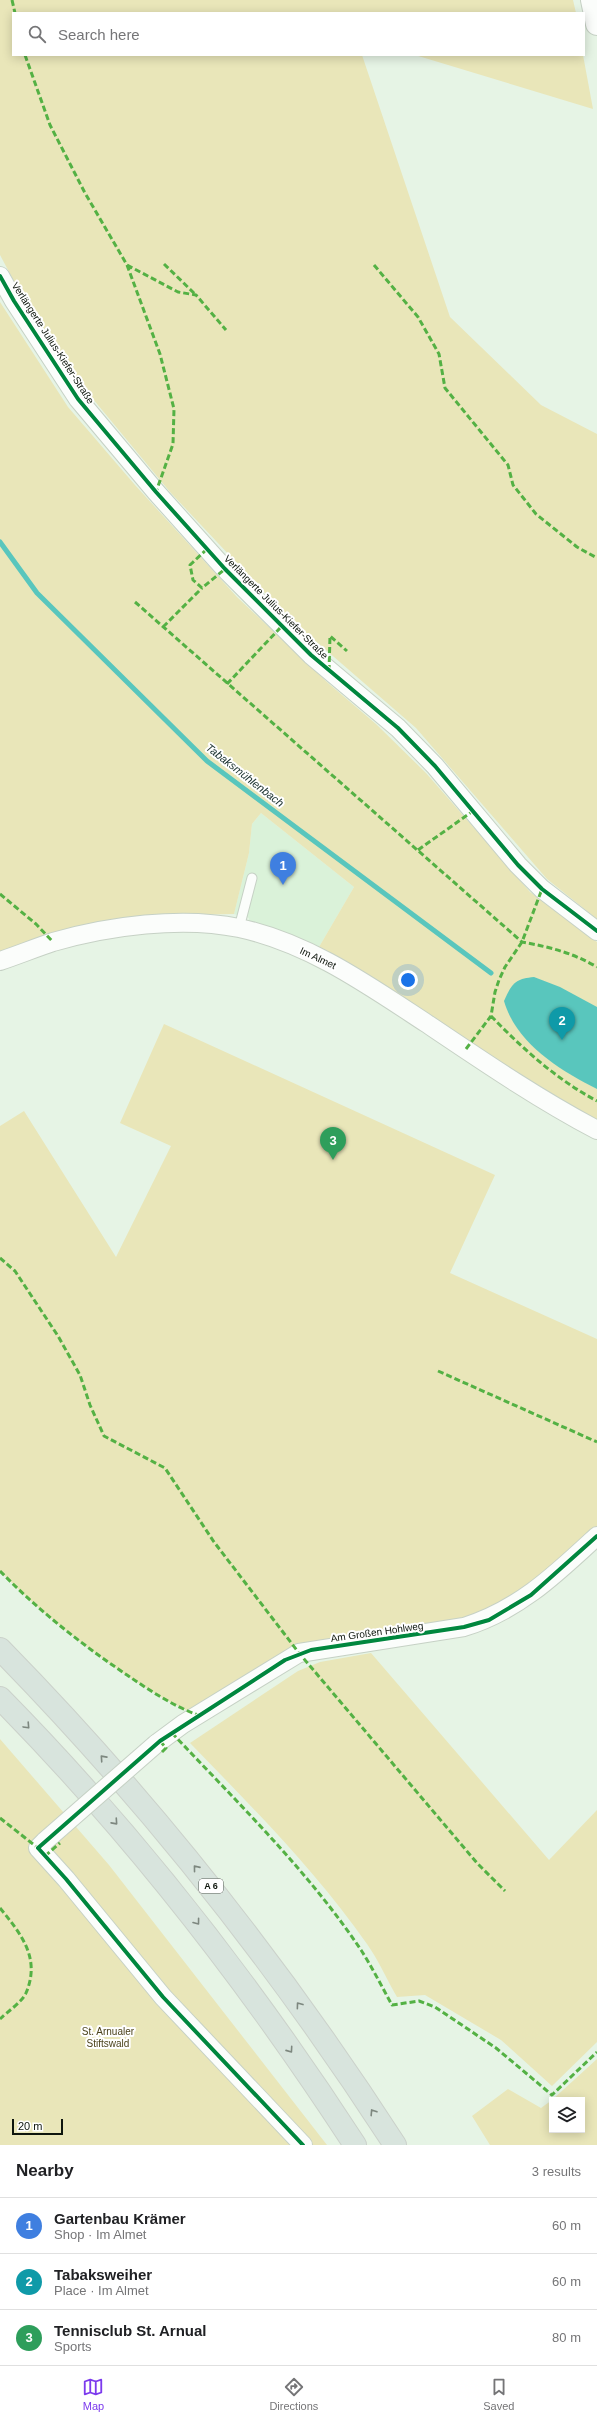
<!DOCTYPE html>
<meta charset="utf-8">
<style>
:root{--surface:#fff;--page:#f6f6f6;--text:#202124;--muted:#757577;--line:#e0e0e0;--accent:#7c3aed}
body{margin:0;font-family:Arial,sans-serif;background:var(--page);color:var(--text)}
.controls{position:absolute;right:12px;bottom:12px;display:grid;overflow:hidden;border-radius:0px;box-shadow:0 2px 10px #0003}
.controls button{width:36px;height:36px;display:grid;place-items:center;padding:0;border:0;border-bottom:1px solid var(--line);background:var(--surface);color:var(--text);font:20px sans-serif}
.scale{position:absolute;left:12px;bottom:10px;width:51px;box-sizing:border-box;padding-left:4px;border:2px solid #0e160d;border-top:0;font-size:11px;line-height:14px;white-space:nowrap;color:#0e160d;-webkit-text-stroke:3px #fff;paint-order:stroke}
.you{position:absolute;left:408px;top:980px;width:14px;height:14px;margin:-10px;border:3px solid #fff;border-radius:50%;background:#1a73e8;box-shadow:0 0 0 6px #1a73e833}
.badge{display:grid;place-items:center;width:26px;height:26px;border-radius:50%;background:var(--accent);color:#fff;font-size:13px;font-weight:700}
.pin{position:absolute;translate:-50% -33px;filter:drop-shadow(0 1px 2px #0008)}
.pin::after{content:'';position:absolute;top:21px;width:14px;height:12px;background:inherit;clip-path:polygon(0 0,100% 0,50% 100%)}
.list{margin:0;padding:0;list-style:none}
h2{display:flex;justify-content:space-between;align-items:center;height:52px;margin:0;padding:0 16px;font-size:17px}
h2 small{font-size:13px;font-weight:400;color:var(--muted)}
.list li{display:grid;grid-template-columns:26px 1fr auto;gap:12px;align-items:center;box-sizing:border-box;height:56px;padding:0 16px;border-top:1px solid var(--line)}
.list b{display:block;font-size:15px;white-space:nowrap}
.list p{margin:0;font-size:13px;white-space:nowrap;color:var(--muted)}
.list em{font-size:13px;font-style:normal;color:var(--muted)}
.icon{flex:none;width:22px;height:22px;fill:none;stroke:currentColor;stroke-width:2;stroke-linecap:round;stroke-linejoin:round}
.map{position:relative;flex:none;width:597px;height:2145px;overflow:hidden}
.search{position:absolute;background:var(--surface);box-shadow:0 2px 10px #0003;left:12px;right:12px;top:12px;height:44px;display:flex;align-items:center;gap:10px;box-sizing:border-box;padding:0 14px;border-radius:0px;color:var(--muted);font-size:15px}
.sheet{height:220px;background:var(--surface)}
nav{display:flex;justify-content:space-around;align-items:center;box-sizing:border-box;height:56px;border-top:1px solid var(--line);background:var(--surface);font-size:11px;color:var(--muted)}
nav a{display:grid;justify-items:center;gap:2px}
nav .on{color:var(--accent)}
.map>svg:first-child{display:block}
.built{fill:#daf2d9}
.green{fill:#e9e6b9}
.water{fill:#59c6bd}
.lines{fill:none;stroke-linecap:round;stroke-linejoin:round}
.stream{stroke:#59c6bd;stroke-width:5}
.service-casing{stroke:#c6d1c5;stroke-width:11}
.minor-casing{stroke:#c6d1c5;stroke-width:20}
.tertiary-casing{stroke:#c6d1c5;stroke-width:24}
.motorway-casing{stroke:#cbd1ca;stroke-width:24}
.service{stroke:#fbfdfb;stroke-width:9}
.minor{stroke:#fbfdfb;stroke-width:18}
.tertiary{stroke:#fbfdfb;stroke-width:22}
.motorway{stroke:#d8e4dd;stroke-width:22}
.minor-bridge-casing{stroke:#c6d1c5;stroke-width:20;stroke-linecap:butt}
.minor-bridge{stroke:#fbfdfb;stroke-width:18}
.quiet{stroke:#54b144;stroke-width:3;stroke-dasharray:6 3;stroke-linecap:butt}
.cycleway-casing{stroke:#fff;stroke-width:6}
.cycleway{stroke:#00873e;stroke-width:4}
.oneway{stroke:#7d877f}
.labels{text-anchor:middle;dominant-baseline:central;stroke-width:4;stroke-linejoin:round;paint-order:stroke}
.shield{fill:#fff;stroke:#565c56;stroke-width:1}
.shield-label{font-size:9px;font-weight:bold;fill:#0e160d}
.street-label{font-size:10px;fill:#0e160d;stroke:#fff}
.park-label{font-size:10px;fill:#4b421b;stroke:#fff}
.water-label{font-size:11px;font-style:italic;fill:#182f2d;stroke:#fff}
</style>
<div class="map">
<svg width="597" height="2145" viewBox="0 0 597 2145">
<rect width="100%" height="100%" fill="#e6f4e5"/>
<!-- built -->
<path class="built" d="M261,813L354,887L319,947L249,922V918L234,914L249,853L252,824Z"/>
<!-- green -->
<path class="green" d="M0,0H573L576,13H13V55H362L450,317L541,405L597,434V919L547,879L416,728L304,631L264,592L170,492L88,393L23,298L0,255Z
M415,55H583L593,109Z
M0,302L68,407L135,485L237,597L328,683L376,724L426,773L530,892L597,942V1121L454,1035L319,947L354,887L261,813L252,824L249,853L234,914L144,916L0,954Z
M164,1024L495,1175L450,1273L597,1339V1536L489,1620L311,1650L198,1715C174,1706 151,1691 129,1677C82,1645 39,1611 0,1571V1126L24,1111L116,1257L171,1146L120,1123Z
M371,1653L549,1860L597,1810V2042L552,2086L501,2040L425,1995L397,1997C387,1980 379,1961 367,1944C316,1871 252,1807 190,1743L298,1671L320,1662Z
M0,1739L109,1865L327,2145H0Z
M597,2059V2145H490L472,2116L508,2089L541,2108L552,2100V2130H582V2100H552Z"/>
<!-- water -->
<path class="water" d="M534,977L560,987L597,1007V1089C559,1070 516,1043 504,1001C512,983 515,979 534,977Z"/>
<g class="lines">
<!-- stream -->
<path class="stream" d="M0,542L37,593L207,761L491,973"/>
<!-- service casing -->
<g class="service-casing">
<path id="service" d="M239,928L252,878"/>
</g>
<!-- minor casing -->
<g class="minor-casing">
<path id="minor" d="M0,276L14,301L78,399L156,492L225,569L311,655L398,728L435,766L518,865L542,889L597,931
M0,961C18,955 35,948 53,942C108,926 182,916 239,928C309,943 368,985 426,1023C481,1060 538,1099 597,1130
M156,1744L183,1724L299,1653L464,1627C519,1610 556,1574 597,1536
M45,1841L38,1848L66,1879L163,1997L303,2145"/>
</g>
<!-- tertiary casing -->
<g class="tertiary-casing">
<path id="tertiary" d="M592,0L597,24"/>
</g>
<!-- motorway casing -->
<g class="motorway-casing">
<path id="motorway" d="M0,1649C149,1801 280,1967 395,2145
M0,1698C134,1834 251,1985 355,2145"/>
</g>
<!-- service -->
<use href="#service" class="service"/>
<!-- minor -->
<use href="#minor" class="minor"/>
<!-- tertiary -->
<use href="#tertiary" class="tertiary"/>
<!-- motorway -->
<use href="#motorway" class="motorway"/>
<!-- minor-bridge casing -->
<g class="minor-bridge-casing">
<path id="minor-bridge" d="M45,1841L156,1744"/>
</g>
<!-- minor-bridge -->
<use href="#minor-bridge" class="minor-bridge"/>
<!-- quiet -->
<path class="quiet" d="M12,0L15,13
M25,55L50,125L85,193L127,265L160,354L174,409L173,444L156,492
M164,264L196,295
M127,265L178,292L196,295L226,330
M374,265L418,317L439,354L445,388L508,465L513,485L536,514L577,547L597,558
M207,549L190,565L193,580L202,588L225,569
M135,602L522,942C550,947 573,953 597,967
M163,627L202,588
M329,671L330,636L347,651
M227,684L281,627
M418,850L473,811
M0,894L36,924L53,942
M491,1016C523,1049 556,1079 597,1101
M466,1049L491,1016L495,992L499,980L505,967L522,942L542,889
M0,1258L15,1271L58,1336L80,1375L90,1405L104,1436L165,1468L214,1542L299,1653L477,1863L505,1891
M438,1371L597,1442
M0,1571C38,1610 81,1644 127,1675C149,1690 173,1706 198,1715
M172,1733C236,1801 309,1872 361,1950C372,1967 382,1987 392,2005L419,2001L435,2007L496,2048L552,2095L597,2052
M160,1741L166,1748L162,1752
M0,1818L38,1848
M45,1856L60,1843
M0,1908C21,1934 41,1958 26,1993C22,2002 7,2012 0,2019"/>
<!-- cycleway casing -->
<g class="cycleway-casing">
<path id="cycleway" d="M0,276L14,301L78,399L156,492L225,569L311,655L398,728L435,766L518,865L542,889L597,931
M303,2145L163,1997L66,1879L38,1848L160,1741L285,1660L311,1650L464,1627L489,1620L531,1595L597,1536"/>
</g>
<!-- cycleway -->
<use href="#cycleway" class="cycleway"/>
</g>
<!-- one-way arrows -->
<defs><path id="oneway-chevron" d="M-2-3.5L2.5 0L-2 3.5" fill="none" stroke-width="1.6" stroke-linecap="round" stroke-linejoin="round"/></defs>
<g class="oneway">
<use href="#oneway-chevron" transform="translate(27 1726) rotate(47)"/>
<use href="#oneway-chevron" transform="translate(103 1758) rotate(-132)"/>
<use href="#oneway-chevron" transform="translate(115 1822) rotate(48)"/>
<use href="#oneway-chevron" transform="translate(196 1868) rotate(-129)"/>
<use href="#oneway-chevron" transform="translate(197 1922) rotate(53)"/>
<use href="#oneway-chevron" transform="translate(299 2005) rotate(-126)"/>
<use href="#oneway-chevron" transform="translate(290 2050) rotate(55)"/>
<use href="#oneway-chevron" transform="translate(373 2112) rotate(-123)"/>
</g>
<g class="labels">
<!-- shield labels -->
<rect class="shield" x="199" y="1879" width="24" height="14" rx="3"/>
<g class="shield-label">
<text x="211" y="1886">A 6</text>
</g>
<!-- street labels -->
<g class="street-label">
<text transform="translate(53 343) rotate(57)">Verlängerte Julius-Kiefer-Straße</text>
<text transform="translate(276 607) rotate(45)">Verlängerte Julius-Kiefer-Straße</text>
<text transform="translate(318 958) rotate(25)">Im Almet</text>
<text transform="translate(377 1632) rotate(-8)">Am Großen Hohlweg</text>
</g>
<!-- park labels -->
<g class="park-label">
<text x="108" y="2031">St. Arnualer<tspan x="108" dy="12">Stiftswald</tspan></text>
</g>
<!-- water labels -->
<g class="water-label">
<text transform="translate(245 775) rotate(38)">Tabaksmühlenbach</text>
</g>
</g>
</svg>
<div class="controls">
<button><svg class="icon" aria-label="layers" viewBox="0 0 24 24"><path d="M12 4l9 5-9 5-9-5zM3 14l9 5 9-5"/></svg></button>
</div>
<div class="scale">20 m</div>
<div class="you"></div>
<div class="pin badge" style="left:283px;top:885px;background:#3f7fe0">1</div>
<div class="pin badge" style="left:562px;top:1040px;background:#0f9aa8">2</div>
<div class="pin badge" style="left:333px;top:1160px;background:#2e9e5b">3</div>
<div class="search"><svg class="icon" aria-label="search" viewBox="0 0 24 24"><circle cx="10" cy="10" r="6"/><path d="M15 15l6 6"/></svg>Search here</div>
</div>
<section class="sheet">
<h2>Nearby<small>3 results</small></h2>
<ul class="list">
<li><span class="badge" style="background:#3f7fe0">1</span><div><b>Gartenbau Krämer</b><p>Shop · Im Almet</p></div><em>60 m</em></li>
<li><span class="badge" style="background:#0f9aa8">2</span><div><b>Tabaksweiher</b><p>Place · Im Almet</p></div><em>60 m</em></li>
<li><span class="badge" style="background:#2e9e5b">3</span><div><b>Tennisclub St. Arnual</b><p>Sports</p></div><em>80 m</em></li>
</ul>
</section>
<nav>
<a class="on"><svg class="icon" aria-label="map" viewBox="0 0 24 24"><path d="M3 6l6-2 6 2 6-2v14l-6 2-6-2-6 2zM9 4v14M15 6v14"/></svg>Map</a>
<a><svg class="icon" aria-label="directions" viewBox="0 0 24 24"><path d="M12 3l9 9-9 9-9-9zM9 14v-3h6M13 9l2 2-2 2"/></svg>Directions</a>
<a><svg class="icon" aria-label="saved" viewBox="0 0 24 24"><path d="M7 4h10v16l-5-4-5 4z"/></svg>Saved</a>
</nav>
